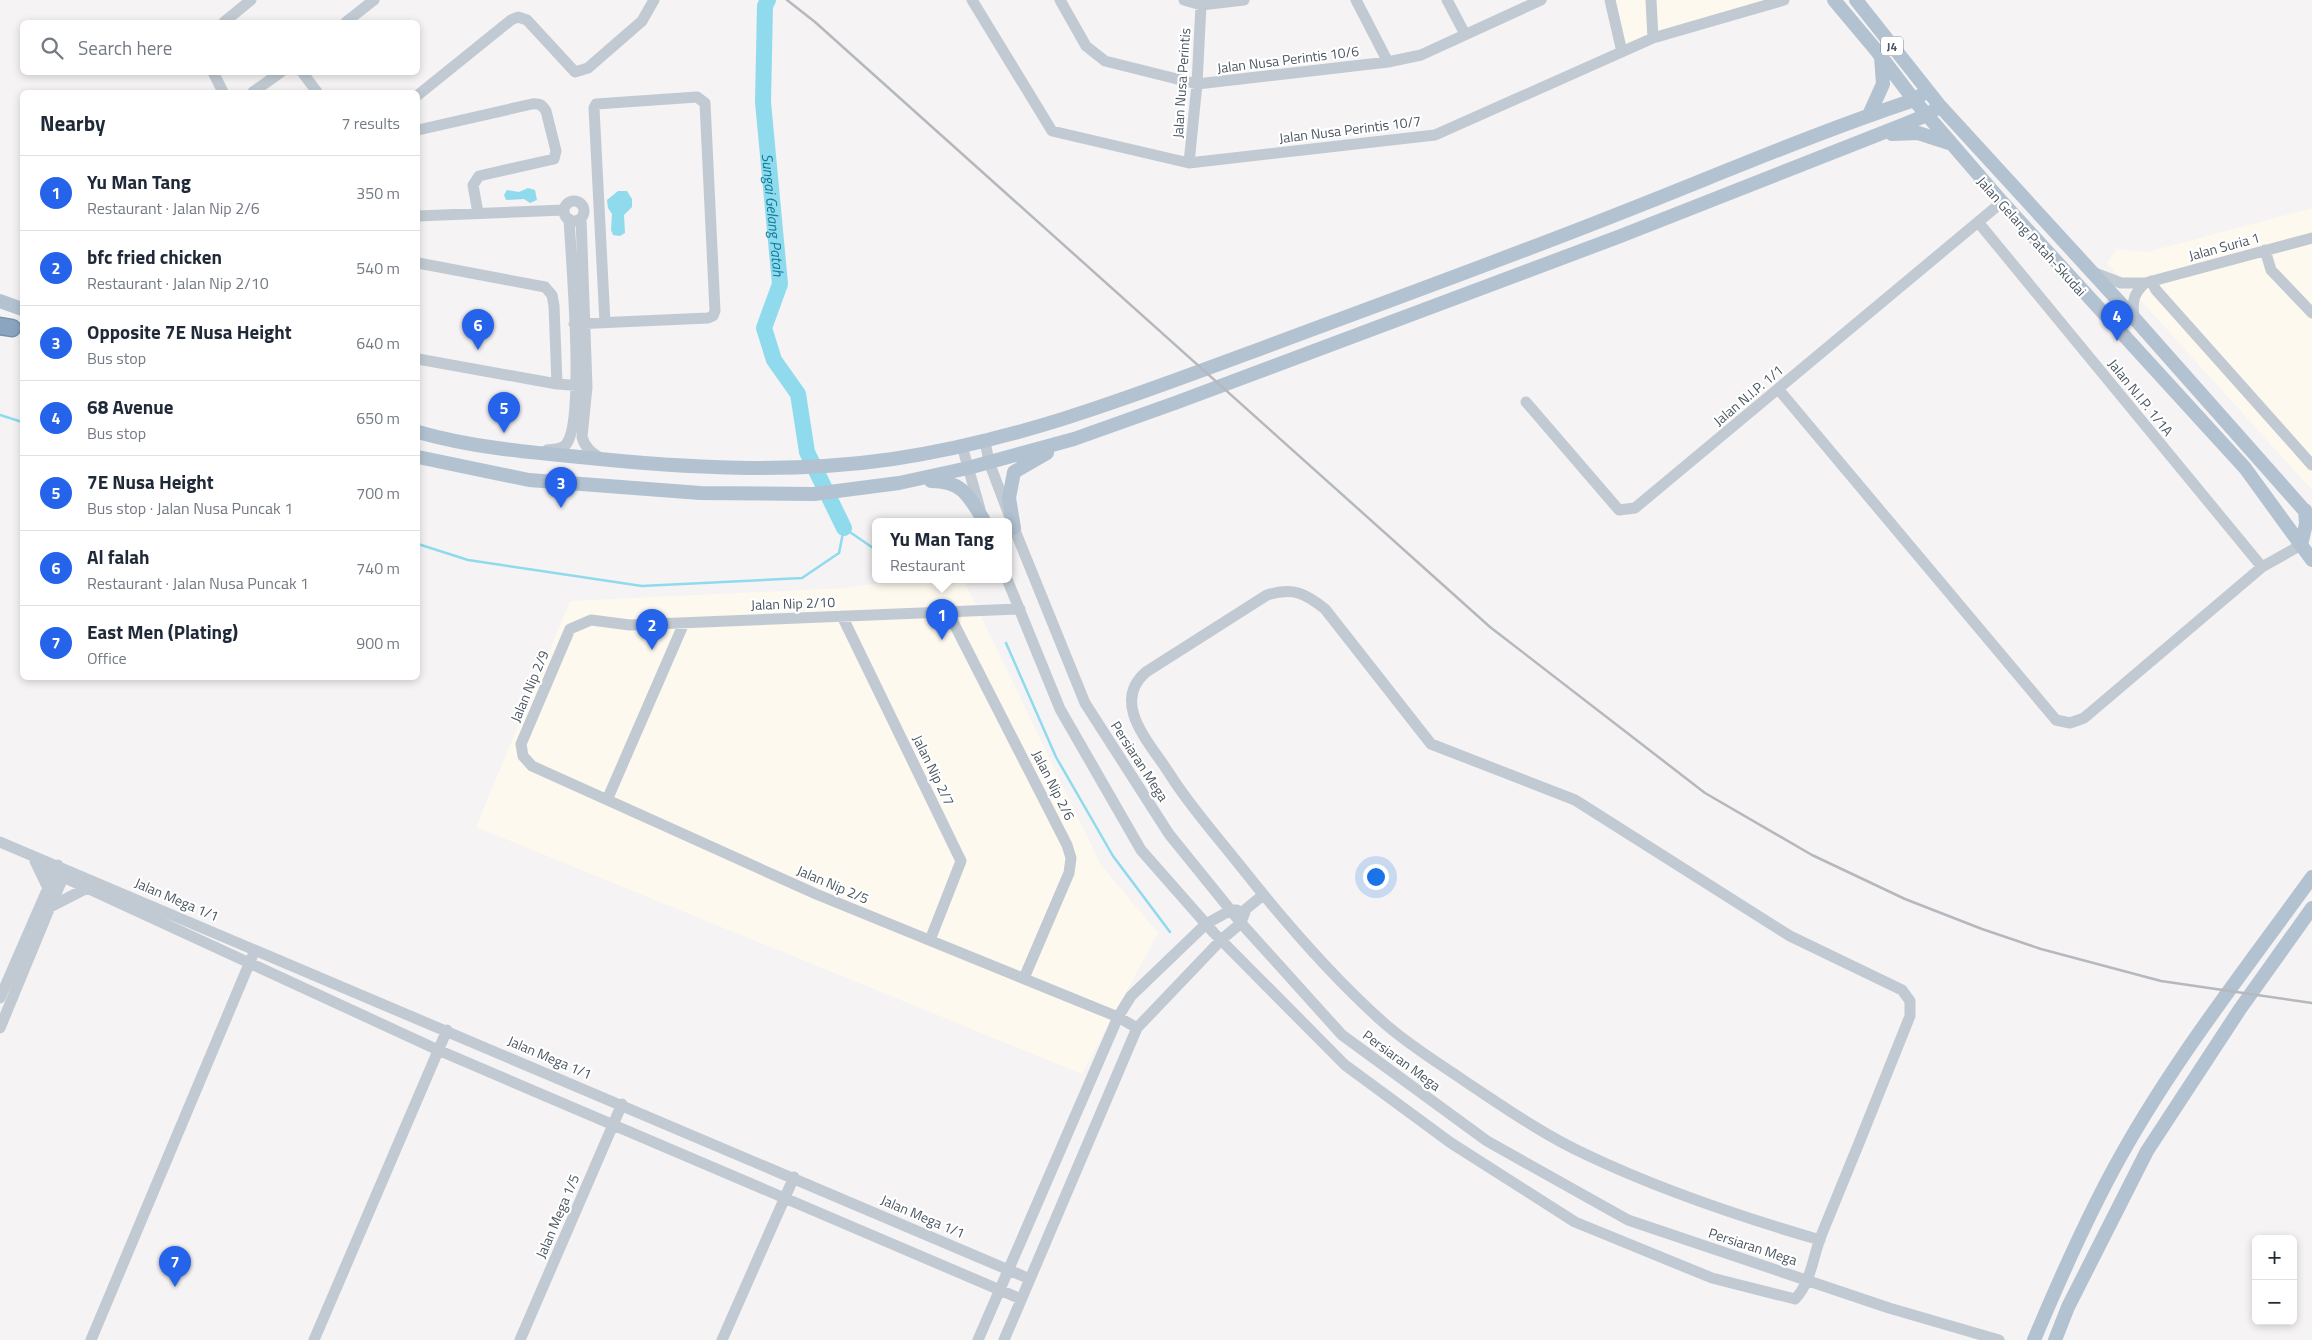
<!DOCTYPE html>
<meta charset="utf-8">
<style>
:root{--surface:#fff;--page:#f6f6f7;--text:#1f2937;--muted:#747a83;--line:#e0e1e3;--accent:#2563eb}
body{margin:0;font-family:"Titillium Web",sans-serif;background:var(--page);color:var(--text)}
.controls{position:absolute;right:15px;bottom:15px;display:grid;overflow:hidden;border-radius:8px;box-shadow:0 2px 8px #0003}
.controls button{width:45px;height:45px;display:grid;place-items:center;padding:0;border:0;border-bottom:1px solid var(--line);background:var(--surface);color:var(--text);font:25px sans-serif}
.you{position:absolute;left:1375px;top:876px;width:18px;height:18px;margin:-12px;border:4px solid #fff;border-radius:50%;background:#1a73e8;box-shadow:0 0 0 8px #1a73e833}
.badge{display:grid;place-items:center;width:32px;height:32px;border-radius:50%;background:var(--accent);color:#fff;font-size:16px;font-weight:700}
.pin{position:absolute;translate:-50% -41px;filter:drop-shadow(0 1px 2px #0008)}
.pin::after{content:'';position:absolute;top:26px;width:18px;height:15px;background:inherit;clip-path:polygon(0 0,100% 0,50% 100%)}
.popup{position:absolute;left:872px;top:518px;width:140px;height:65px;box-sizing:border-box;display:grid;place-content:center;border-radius:8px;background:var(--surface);filter:drop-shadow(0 1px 4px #0005);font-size:16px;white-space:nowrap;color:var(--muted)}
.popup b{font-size:19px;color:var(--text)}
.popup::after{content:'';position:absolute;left:50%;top:100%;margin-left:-10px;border:10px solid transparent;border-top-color:var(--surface)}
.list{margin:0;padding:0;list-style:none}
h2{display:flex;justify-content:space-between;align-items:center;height:65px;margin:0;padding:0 20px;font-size:21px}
h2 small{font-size:16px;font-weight:400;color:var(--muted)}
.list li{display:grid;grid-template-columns:32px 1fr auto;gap:15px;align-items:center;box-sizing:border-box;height:75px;padding:0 20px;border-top:1px solid var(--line)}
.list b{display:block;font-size:19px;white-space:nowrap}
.list p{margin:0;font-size:16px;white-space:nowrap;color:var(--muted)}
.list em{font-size:16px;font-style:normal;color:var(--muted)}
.icon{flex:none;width:28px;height:28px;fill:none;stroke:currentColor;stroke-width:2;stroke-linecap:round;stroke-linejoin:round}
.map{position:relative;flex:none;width:2312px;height:1340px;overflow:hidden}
.search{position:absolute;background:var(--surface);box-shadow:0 2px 8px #0003;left:20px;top:20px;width:400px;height:55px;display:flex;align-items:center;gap:12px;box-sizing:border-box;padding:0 18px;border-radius:8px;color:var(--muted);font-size:19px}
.panel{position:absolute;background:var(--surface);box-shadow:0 2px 8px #0003;left:20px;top:90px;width:400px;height:590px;border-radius:8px}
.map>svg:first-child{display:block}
.commercial{fill:#fdf9ef}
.water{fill:#90daee}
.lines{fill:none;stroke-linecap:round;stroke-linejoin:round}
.stream{stroke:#90daee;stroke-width:2.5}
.river{stroke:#90daee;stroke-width:16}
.highway-casing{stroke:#7690ad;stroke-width:19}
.minor{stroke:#c1cad2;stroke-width:11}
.major{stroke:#b3c2d1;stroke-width:14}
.highway{stroke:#8ba5c1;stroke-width:16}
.rail{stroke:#b5b8bd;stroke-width:2.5}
.labels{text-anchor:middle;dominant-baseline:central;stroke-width:4.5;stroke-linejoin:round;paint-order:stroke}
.shield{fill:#fff;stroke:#808990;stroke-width:1}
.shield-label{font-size:12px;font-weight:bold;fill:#4a5661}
.street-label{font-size:14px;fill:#4a5661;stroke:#fff}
.water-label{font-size:15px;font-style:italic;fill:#0c7c9b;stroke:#fff}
</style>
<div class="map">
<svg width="2312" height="1340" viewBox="0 0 2312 1340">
<rect width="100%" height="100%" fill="#f5f3f3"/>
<!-- commercial -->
<path class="commercial" d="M1616,0H1763L1764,5L1627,51Z
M2312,208V490L2107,263L2117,249L2147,252Z
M911,579H963L1101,865L1158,933L1082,1074L476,827L570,601L844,588Z"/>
<!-- water -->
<path class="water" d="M528,188L535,190L537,200L530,203L524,199L506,200L504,195L507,190L519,192Z
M618,191H627L632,199V207L624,215L625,233L620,236L613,235L611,230L612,214L608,208L607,200Z"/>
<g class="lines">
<!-- stream -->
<path class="stream" d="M0,415L22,422
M418,544L468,560L642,586L802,578L839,553L844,528L876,550
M1006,643L1056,757L1113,856L1170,932"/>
<!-- river -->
<path class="river" id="s1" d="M768,0L765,6L763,102L780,284L764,328L774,360L798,394L807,452L844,528"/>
<!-- highway casing -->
<g class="highway-casing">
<path id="highway" d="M0,326L12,328"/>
</g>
<!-- minor -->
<path class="minor" d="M972,0L1052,131L1189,163L1435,135L1653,38L1784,0
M1060,0L1086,46L1105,61L1197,84L1388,62L1421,55L1541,0
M1184,0L1201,5L1244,0
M1356,0L1388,62
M1447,0L1465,34
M1610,0L1622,52
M1651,0L1653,38
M224,22L251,0
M346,22L374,0
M213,72L223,92
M302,72L317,92
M253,92L281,72
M418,95L511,20L518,17L527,20L575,72L588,68L642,21L654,0
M418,130L532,104C540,103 542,105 546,111L556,151L554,159L479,176L473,185L478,213
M1189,163L1197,84L1201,5
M564 211a10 10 0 1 1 20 0a10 10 0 1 1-20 0Z
M418,216L564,210
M581,218L587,387L582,437C585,448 592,453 602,459
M1978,222L2262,567
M2265,250L2271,270L2312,313
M418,263L545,287L552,295L554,306L557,384
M2092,272L2121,283H2145L2312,238
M2151,281L2156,290L2312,465
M2134,318C2132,302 2133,294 2145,283
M574,324L708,318L713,316L715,311L705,103L697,97L596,104L594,108L605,323
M418,359L557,384L583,386
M1779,390L2056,720L2070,723L2084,718L2262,567L2301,545
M1526,402L1619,510L1635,508L2002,202
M985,441L989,462L1014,528L1085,703L1169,834L1241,923L1342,1035L1487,1141L1628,1220L1889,1308L1999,1340
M962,446L980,509
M547,450C554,449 563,450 567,443C585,417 571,258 569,219
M1007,579L1060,709L1141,850L1214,933L1345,1065L1451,1143L1575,1222L1712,1278L1795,1299C1811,1283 1813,1256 1821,1236C1851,1163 1881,1089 1910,1016V1001L1902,990L1790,936L1575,800L1431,744L1325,609C1305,593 1293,587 1267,595L1146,672C1110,703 1150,743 1169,773C1189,805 1215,834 1238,863C1283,920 1330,975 1384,1023C1410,1046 1440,1064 1469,1084C1507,1109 1544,1135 1585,1154C1660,1190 1741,1217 1820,1240
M1020,609L630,625L591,620L570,629L521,744L523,756L532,766L816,894L1118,1017L1137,1028
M948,612L1067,845L1071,858L1069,873L1024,978
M842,616L961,861L930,940
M607,800L684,623
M0,842L1030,1279
M35,861L48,888
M48,870L87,888
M50,907L66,871
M0,998L58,865
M0,1028L50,907L87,888L438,1050L1021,1299
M91,1340L252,957
M314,1340L447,1030
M520,1340L622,1104
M722,1340L794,1177
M978,1340L1118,1017L1131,996L1206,924L1231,910H1237
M1004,1340L1137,1028L1221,940L1241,923L1246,909L1263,895"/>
<!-- major -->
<path class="major" d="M1834,0L1876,50L1914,100L2002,202L2245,468L2312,560
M1856,0L1940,106L2134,318L2312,519
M1869,115L1883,84L1881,57
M1892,134L1918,133L1949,143
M0,301L22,309
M418,432C470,447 526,452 580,457C685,468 789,474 893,459C1024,440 1145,391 1268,346C1383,303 1499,261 1613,216C1713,177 1812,134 1914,100L1927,91
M418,457L529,480L700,493L814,494L899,483L968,468L1074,439L1175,403L1618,237L1905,124L1927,115L1940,106
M931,481C962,481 968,495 983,519
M1014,528L1009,498L1014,472L1047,453
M2301,545L2306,524L2305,510
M2034,1340C2058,1283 2083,1226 2112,1172C2168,1067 2243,973 2312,877
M2055,1340L2068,1307L2147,1151L2240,1009L2312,908"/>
<!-- highway -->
<use href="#highway" class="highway"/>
<!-- rail -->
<path class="rail" d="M787,0L815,22L1490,627L1705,793L1812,855L1905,899L1982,929L2041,949L2161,981L2312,1003"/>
</g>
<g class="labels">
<!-- shield labels -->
<rect class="shield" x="1881" y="36.5" width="22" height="19" rx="4"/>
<g class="shield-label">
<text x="1892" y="46">J4</text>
</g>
<!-- street labels -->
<g class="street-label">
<text transform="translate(1288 59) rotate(-7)">Jalan Nusa Perintis 10/6</text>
<text transform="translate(1181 83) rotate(-86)">Jalan Nusa Perintis</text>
<text transform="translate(1350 129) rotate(-7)">Jalan Nusa Perintis 10/7</text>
<text transform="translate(2032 236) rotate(48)">Jalan Gelang Patah-Skudai</text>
<text transform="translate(2224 246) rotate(-15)">Jalan Suria 1</text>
<text transform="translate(1748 395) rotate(-40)">Jalan N.I.P. 1/1</text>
<text transform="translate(2141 397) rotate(51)">Jalan N.I.P. 1/1A</text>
<text transform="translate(793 603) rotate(-2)">Jalan Nip 2/10</text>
<text transform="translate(529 686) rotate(-67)">Jalan Nip 2/9</text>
<text transform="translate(1140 761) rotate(57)">Persiaran Mega</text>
<text transform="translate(934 770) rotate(64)">Jalan Nip 2/7</text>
<text transform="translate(1054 785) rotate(63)">Jalan Nip 2/6</text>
<text transform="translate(833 884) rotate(23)">Jalan Nip 2/5</text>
<text transform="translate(177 899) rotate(23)">Jalan Mega 1/1</text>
<text transform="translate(550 1057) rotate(23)">Jalan Mega 1/1</text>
<text transform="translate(1402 1060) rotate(36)">Persiaran Mega</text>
<text transform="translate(557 1216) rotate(-67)">Jalan Mega 1/5</text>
<text transform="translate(923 1216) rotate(23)">Jalan Mega 1/1</text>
<text transform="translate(1753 1246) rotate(18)">Persiaran Mega</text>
</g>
<!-- water labels -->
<g class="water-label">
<text stroke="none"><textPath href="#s1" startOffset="216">Sungai Gelang Patah</textPath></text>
</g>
</g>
</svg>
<div class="controls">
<button>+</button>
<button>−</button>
</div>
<div class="you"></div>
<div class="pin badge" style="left:942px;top:640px">1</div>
<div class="popup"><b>Yu Man Tang</b>Restaurant</div>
<div class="pin badge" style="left:652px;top:650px">2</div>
<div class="pin badge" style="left:561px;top:508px">3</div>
<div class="pin badge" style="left:2117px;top:341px">4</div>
<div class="pin badge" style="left:504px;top:433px">5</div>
<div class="pin badge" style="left:478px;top:350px">6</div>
<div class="pin badge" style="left:175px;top:1287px">7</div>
<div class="search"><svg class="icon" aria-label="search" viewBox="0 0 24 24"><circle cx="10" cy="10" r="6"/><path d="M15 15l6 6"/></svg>Search here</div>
<section class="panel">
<h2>Nearby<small>7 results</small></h2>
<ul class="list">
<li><span class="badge">1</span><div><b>Yu Man Tang</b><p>Restaurant · Jalan Nip 2/6</p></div><em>350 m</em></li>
<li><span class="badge">2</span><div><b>bfc fried chicken</b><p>Restaurant · Jalan Nip 2/10</p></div><em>540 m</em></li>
<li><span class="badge">3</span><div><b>Opposite 7E Nusa Height</b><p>Bus stop</p></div><em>640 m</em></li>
<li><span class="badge">4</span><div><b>68 Avenue</b><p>Bus stop</p></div><em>650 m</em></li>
<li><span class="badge">5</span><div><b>7E Nusa Height</b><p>Bus stop · Jalan Nusa Puncak 1</p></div><em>700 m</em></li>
<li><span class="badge">6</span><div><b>Al falah</b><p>Restaurant · Jalan Nusa Puncak 1</p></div><em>740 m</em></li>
<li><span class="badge">7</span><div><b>East Men (Plating)</b><p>Office</p></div><em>900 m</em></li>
</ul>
</section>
</div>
